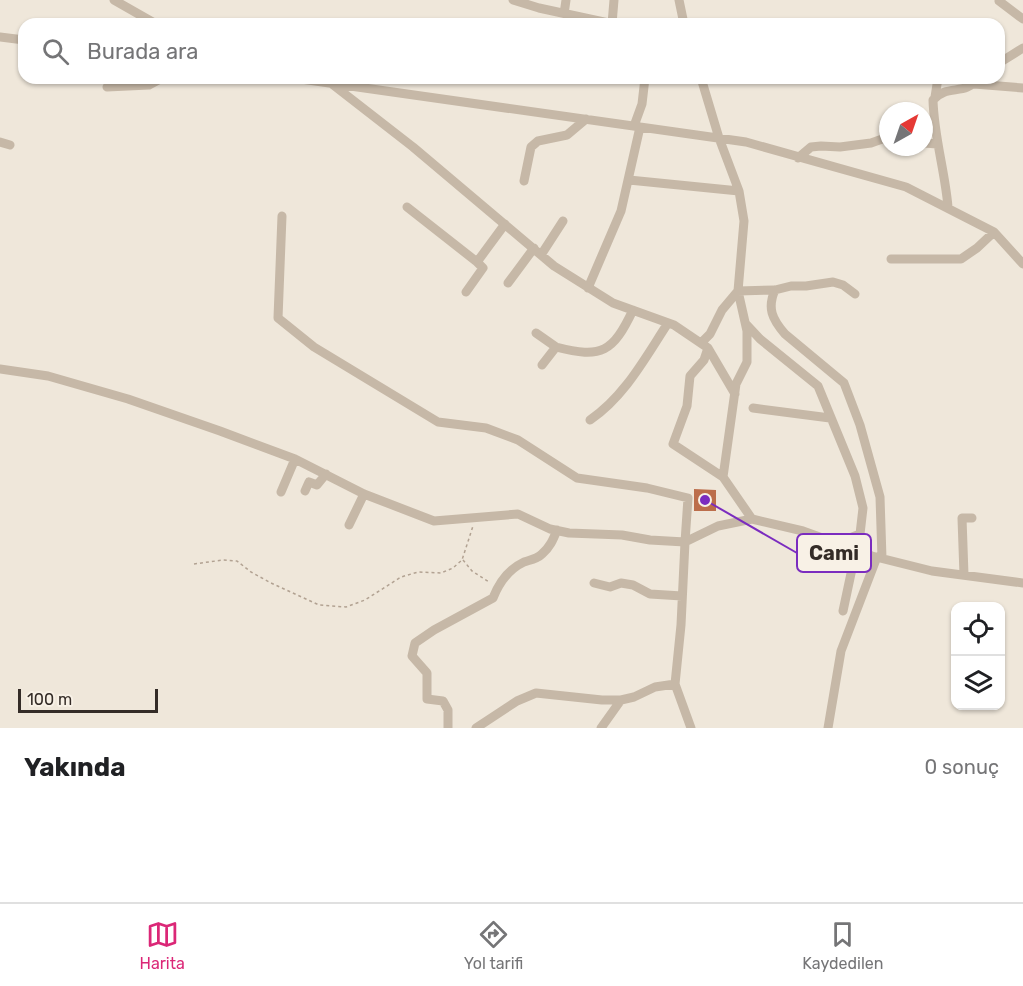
<!DOCTYPE html>
<html lang="tr">
<meta charset="utf-8">
<style>
:root{--surface:#fff;--page:#f6f6f6;--text:#202124;--muted:#757577;--line:#e0e0e0;--accent:#db2777}
body{margin:0;font-family:Rubik,sans-serif;background:var(--page);color:var(--text)}
.controls{position:absolute;right:18px;bottom:18px;display:grid;overflow:hidden;border-radius:12px;box-shadow:0 2px 4px #0004}
.controls button{width:54px;height:54px;display:grid;place-items:center;padding:0;border:0;border-bottom:2px solid var(--line);background:var(--surface);color:var(--text);font:30px sans-serif}
.compass{position:absolute;left:879px;top:102px;width:54px;height:54px;border-radius:50%;background:var(--surface);box-shadow:0 2px 4px #0004;rotate:40deg}
.scale{position:absolute;left:18px;bottom:15px;width:140px;box-sizing:border-box;padding-left:6px;border:3px solid #342c27;border-top:0;font-size:16px;line-height:21px;white-space:nowrap;color:#342c27;-webkit-text-stroke:4px #f8f1e6;paint-order:stroke}
.list{margin:0;padding:0;list-style:none}
h2{display:flex;justify-content:space-between;align-items:center;height:78px;margin:0;padding:0 24px;font-size:26px}
h2 small{font-size:20px;font-weight:400;color:var(--muted)}
.icon{flex:none;width:33px;height:33px;fill:none;stroke:currentColor;stroke-width:2;stroke-linecap:round;stroke-linejoin:round}
.map{position:relative;flex:none;width:1023px;height:728px;overflow:hidden}
.search{position:absolute;background:var(--surface);box-shadow:0 2px 4px #0004;left:18px;right:18px;top:18px;height:66px;display:flex;align-items:center;gap:15px;box-sizing:border-box;padding:0 21px;border-radius:18px;color:var(--muted);font-size:22px}
.sheet{height:174px;background:var(--surface)}
nav{display:flex;justify-content:space-around;align-items:center;box-sizing:border-box;height:84px;border-top:2px solid var(--line);background:var(--surface);font-size:16px;color:var(--muted)}
nav a{display:grid;justify-items:center;gap:3px}
nav .on{color:var(--accent)}
.map>svg:first-child{display:block}
.building{fill:#bc6e4b}
.lines{fill:none;stroke-linecap:round;stroke-linejoin:round}
.path{stroke:#b2a292;stroke-width:1.5;stroke-dasharray:3 3;stroke-linecap:butt}
.minor{stroke:#c6b8a7;stroke-width:9}
.leader{fill:none;stroke:#7b2cbf;stroke-width:2}
.callout-dot{fill:#7b2cbf;stroke:#f8f1e6;stroke-width:2}
.callout{fill:#f8f1e6;stroke:#7b2cbf;stroke-width:2}
.callout-label{font-size:20px;text-anchor:middle;font-weight:bold;fill:#342c27}
</style>
<div class="map">
<svg width="1023" height="728" viewBox="0 0 1023 728">
<rect width="100%" height="100%" fill="#efe7da"/>
<!-- building -->
<path class="building" d="M694,489L716,490V511H694Z"/>
<g class="lines">
<!-- path -->
<path class="path" d="M463,560L472,571L489,582
M194,564L223,560L237,561L251,572L271,583L319,605L346,607L365,600L401,577L418,572L441,573L453,568L462,560L473,526"/>
<!-- minor -->
<path class="minor" d="M114,0L156,24
M513,0L539,8L613,24
M679,0L684,24
M999,1L1023,19
M564,14L566,0
M612,24L614,0
M0,37L24,40
M999,63L1023,48
M294,78L746,142L906,187L994,232L1023,264
M701,78L719,138L739,191L744,221L738,291L747,331V362L736,384L723,477
M332,84L413,147L554,266L613,303L674,325L708,348L735,394
M974,84L1023,88
M107,87L149,85L162,78
M935,97L938,78
M634,126L642,104L645,78
M0,142L10,145
M924,143L937,144
M798,158L811,147L821,146L840,147L871,143L888,137
M629,180L739,191
M524,181L531,147L538,141L567,135L586,119
M407,207L477,262
M948,207C945,171 934,137 933,100C948,83 965,97 978,78
M282,216L278,318L314,347L438,422L486,428L518,440L577,478L647,488L688,498L685,542
M541,255L563,221
M891,259H961L977,248L994,232
M508,283L534,248
M588,288L621,211L640,127
M775,290C767,308 772,319 785,334L844,383L860,425L880,497L882,558
M466,292L483,268L477,262L505,224
M746,324L760,339L818,386L855,476L863,508L860,534L837,543
M536,333L556,347
M702,342L710,334L722,310L738,291L775,290L791,286H806L833,282L843,285L855,294
M708,348L704,360L690,376L687,406L673,444L723,477L752,519
M542,365L556,347C602,359 613,352 633,310
M0,369L48,376L128,399L220,431L295,459L364,494L434,521L518,514L550,529L569,533L622,535L650,540L685,542L681,625L675,684
M753,408L830,418
M590,420C625,396 645,358 668,323
M305,491L309,482L317,485L326,474
M281,492L295,459
M349,525L364,494
M685,542L718,526L752,519L803,531L872,556L932,571L1023,583
M964,575L962,518H972
M594,583L610,587L621,583L633,585L650,594L682,596
M843,611L856,550
M448,728V710L443,701L427,699V673L412,656L415,643L434,630L493,598C499,583 509,569 524,562C530,560 537,559 542,554C550,547 553,540 557,530
M476,728L517,701L536,693L602,700H621L634,697L655,687L675,684L691,728
M601,728L621,700
M828,728L841,651L877,557"/>
</g>
<!-- callouts -->
<path class="leader" d="M705 500L797 553"/>
<circle class="callout-dot" cx="705" cy="500" r="6"/>
<rect class="callout" x="797" y="534" width="74" height="38" rx="6"/>
<g class="callout-label">
<text x="834" y="560">Cami</text>
</g>
</svg>
<div class="controls">
<button><svg class="icon" aria-label="locate" viewBox="0 0 24 24"><circle cx="12" cy="12" r="6"/><path d="M12 2v4M12 18v4M2 12h4M18 12h4"/></svg></button>
<button><svg class="icon" aria-label="layers" viewBox="0 0 24 24"><path d="M12 4l9 5-9 5-9-5zM3 14l9 5 9-5"/></svg></button>
</div>
<svg class="compass" viewBox="-18 -18 36 36"><path d="M0-13l5 13h-10z" fill="#e53935"/><path d="M0 13l5-13h-10z" fill="#757577"/></svg>
<div class="scale">100 m</div>
<div class="search"><svg class="icon" aria-label="search" viewBox="0 0 24 24"><circle cx="10" cy="10" r="6"/><path d="M15 15l6 6"/></svg>Burada ara</div>
</div>
<section class="sheet">
<h2>Yakında<small>0 sonuç</small></h2>
<ul class="list">
</ul>
</section>
<nav>
<a class="on"><svg class="icon" aria-label="map" viewBox="0 0 24 24"><path d="M3 6l6-2 6 2 6-2v14l-6 2-6-2-6 2zM9 4v14M15 6v14"/></svg>Harita</a>
<a><svg class="icon" aria-label="directions" viewBox="0 0 24 24"><path d="M12 3l9 9-9 9-9-9zM9 14v-3h6M13 9l2 2-2 2"/></svg>Yol tarifi</a>
<a><svg class="icon" aria-label="saved" viewBox="0 0 24 24"><path d="M7 4h10v16l-5-4-5 4z"/></svg>Kaydedilen</a>
</nav>
